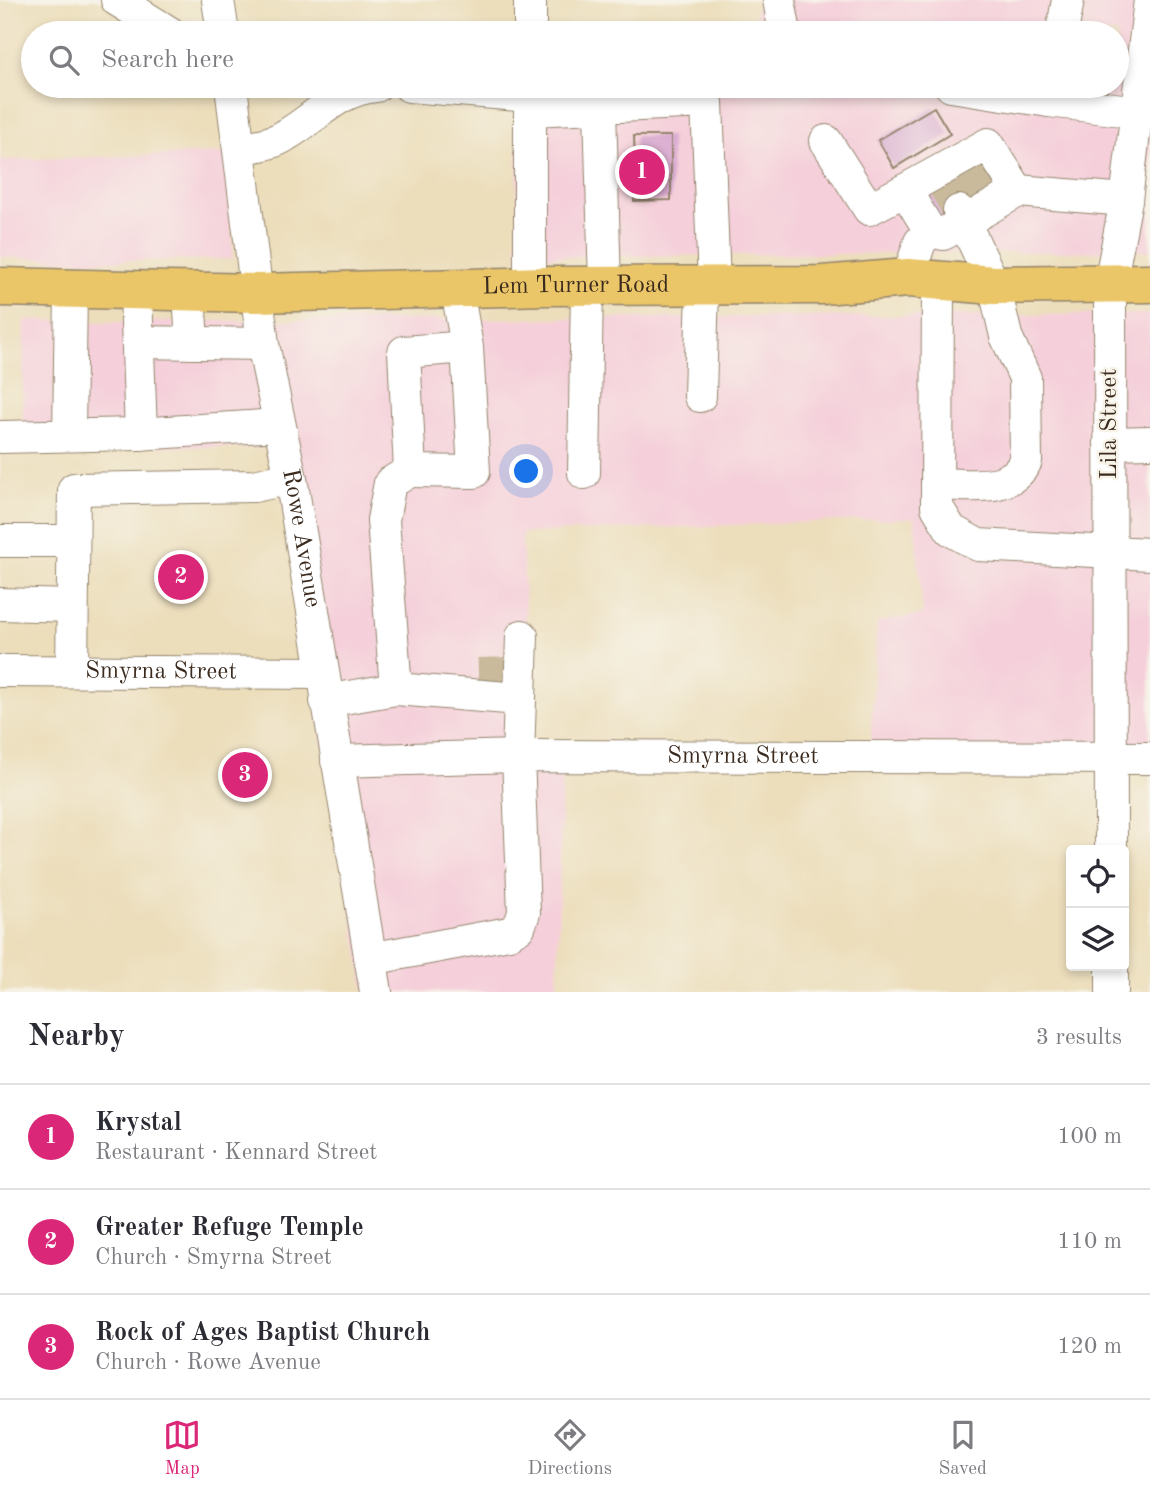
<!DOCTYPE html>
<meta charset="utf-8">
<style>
:root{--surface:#fff;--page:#f7f7f7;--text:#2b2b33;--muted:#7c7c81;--line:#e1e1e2;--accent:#db2777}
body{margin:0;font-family:"Old Standard TT",serif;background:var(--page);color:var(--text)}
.controls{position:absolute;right:21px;bottom:21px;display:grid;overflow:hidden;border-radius:7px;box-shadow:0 4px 10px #0003}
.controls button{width:63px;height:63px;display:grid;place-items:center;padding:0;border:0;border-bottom:2px solid var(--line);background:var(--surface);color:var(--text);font:35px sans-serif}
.you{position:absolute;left:527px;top:472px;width:24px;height:24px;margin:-18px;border:5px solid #fff;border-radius:50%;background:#1a73e8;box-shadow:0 0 0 10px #1a73e833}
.badge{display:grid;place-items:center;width:46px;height:46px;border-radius:50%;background:var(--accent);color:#fff;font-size:23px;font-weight:700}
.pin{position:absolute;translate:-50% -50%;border:4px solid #fff;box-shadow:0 2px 7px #0006}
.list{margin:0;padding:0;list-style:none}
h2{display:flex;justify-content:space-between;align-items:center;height:91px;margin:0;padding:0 28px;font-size:30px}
h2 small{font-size:23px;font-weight:400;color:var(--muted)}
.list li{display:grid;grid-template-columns:46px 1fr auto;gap:21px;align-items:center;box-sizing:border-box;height:105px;padding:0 28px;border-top:2px solid var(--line)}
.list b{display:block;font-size:26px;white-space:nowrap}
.list p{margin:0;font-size:23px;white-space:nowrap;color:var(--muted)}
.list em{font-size:23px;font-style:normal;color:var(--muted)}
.icon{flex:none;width:38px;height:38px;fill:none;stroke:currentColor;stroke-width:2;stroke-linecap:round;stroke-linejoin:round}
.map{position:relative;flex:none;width:1150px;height:992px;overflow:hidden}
.search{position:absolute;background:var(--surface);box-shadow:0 4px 10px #0003;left:21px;right:21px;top:21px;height:77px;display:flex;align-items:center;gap:18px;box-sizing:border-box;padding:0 24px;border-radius:38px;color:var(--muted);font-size:26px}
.sheet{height:406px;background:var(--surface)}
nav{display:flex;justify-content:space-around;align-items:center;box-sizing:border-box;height:98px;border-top:2px solid var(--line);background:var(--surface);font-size:19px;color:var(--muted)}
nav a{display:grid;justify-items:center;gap:4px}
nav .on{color:var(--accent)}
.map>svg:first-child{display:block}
.built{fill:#f5cfda}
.building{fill:#d9aad0}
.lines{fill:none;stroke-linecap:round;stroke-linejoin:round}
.minor-tunnel{stroke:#c9ba9c;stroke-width:32;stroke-dasharray:32 16;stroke-linecap:butt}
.minor-casing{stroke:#94846c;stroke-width:34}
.major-casing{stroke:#94846c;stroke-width:41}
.minor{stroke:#fff;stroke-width:32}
.major{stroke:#eac669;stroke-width:38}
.labels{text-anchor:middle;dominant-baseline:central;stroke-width:5;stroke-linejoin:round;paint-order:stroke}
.street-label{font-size:24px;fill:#3b2a1e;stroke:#f7f3e8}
</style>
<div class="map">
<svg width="1150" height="992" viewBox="0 0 1150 992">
<rect width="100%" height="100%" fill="#f7f3e8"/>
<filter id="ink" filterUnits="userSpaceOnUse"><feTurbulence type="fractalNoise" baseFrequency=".0143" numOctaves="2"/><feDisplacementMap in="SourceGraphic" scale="14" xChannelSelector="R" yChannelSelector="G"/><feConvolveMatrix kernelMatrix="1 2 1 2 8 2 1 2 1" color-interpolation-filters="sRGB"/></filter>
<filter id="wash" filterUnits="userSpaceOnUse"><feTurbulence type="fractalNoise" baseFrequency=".00686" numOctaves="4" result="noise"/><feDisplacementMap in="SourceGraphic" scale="28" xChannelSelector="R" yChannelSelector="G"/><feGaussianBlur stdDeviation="1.57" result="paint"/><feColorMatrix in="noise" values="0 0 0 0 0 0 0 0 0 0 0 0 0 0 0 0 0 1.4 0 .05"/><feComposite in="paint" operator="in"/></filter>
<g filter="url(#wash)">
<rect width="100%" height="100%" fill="#ecdebb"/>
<!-- built -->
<path class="built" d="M758,0H1150V251L517,257L518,86H1117V33H761L755,19Z
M230,153L233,259L91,261L0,257V160Z
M1150,314V746L870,750L877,622L923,614L914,518L522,533L532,769L562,770L557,992H365L273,448L22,444L24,320L93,322Z"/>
<g id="blocks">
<!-- building -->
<path class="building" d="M934,107L950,134L894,168L878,140Z
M634,136H671V200L634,201V182H614V162L635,161Z
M992,156L1008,182L939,223L923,196Z"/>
</g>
</g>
<g filter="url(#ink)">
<use href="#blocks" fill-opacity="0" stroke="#94846c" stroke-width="2"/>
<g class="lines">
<!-- minor-tunnel -->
<path class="minor-tunnel" d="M970,168L987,195
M943,184L959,211
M478,674L510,673"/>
<!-- minor casing -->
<g class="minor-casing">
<g id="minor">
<path d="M117,0L170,33"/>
<path d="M218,0L223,33"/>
<path d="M530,0V33"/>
<path d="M779,0L785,33"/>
<path d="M1062,33L1068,0"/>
<path id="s1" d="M231,86L263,344L292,484L376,992"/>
<path d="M409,86L530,96"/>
<path d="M951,86L1049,101"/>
<path d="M1052,86L1049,101L1138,112"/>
<path d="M600,108L605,286"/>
<path d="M530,110L707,102L714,285"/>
<path d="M826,141L869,209L905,190L930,231L943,234L1018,191L1126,200"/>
<path d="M239,148C255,146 273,144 286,135C317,117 338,89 376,86"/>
<path d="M905,190L988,144L1018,191"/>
<path d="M908,278L920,242L930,231"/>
<path d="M938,280L937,507L951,530L978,545L1150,554"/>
<path d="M530,287V86"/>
<path d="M457,289L467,347L404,352L410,471L474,472L467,347"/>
<path d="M136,293L141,434"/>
<path d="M189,293L192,343"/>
<path d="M138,342L263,344"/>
<path d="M700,396L703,285"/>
<path d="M69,435L71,290"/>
<path d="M0,437L137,434L279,425"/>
<path d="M1110,443L1150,442"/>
<path d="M584,473L587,286"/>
<path d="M937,484C969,484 1010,494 1026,461L1025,378L1006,336L994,285L959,211"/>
<path d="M0,541H73"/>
<path d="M0,604L72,606"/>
<path id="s2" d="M0,671L321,673"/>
<path d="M72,671L74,489L254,486L291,478"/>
<path d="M520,699L522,636"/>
<path d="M326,701L396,689L383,520L390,483L410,471"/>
<path id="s3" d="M337,761L518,756L1150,758"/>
<path d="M1111,850L1110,284L1126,200L1150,0"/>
<path d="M370,959L509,933L519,927L524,913L518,756L520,699L396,689"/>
<path d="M1112,966V992"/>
</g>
</g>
<!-- major casing -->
<g class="major-casing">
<g id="major">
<path id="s4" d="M0,287L256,293L547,286L822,285L908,278L994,285L1150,283"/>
</g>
</g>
<!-- minor -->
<use href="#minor" class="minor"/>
<!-- major -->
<use href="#major" class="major"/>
</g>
</g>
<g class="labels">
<!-- street labels -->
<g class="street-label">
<text stroke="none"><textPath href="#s4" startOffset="576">Lem Turner Road</textPath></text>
<text transform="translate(1110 424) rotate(-90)">Lila Street</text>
<text stroke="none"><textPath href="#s1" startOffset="458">Rowe Avenue</textPath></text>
<text stroke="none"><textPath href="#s2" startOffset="161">Smyrna Street</textPath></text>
<text stroke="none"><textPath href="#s3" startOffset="406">Smyrna Street</textPath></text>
</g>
</g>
</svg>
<div class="controls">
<button><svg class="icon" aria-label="locate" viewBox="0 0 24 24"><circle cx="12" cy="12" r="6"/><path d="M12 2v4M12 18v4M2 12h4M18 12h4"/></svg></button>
<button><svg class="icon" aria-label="layers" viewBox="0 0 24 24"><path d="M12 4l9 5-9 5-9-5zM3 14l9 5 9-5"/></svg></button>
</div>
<div class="you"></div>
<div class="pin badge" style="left:642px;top:172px">1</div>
<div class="pin badge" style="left:181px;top:577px">2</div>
<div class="pin badge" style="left:245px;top:775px">3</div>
<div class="search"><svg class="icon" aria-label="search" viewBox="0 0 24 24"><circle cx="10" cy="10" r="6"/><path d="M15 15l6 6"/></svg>Search here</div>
</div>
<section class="sheet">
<h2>Nearby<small>3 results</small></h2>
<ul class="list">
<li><span class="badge">1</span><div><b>Krystal</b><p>Restaurant · Kennard Street</p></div><em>100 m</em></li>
<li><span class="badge">2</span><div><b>Greater Refuge Temple</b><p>Church · Smyrna Street</p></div><em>110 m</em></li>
<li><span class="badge">3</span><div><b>Rock of Ages Baptist Church</b><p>Church · Rowe Avenue</p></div><em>120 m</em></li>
</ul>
</section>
<nav>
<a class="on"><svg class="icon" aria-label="map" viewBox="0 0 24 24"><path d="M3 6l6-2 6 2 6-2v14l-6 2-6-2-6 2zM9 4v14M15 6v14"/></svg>Map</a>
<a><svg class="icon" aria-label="directions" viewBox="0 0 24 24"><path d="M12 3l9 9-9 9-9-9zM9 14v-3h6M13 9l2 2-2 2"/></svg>Directions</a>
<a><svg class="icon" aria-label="saved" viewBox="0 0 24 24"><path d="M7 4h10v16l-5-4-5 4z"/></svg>Saved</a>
</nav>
